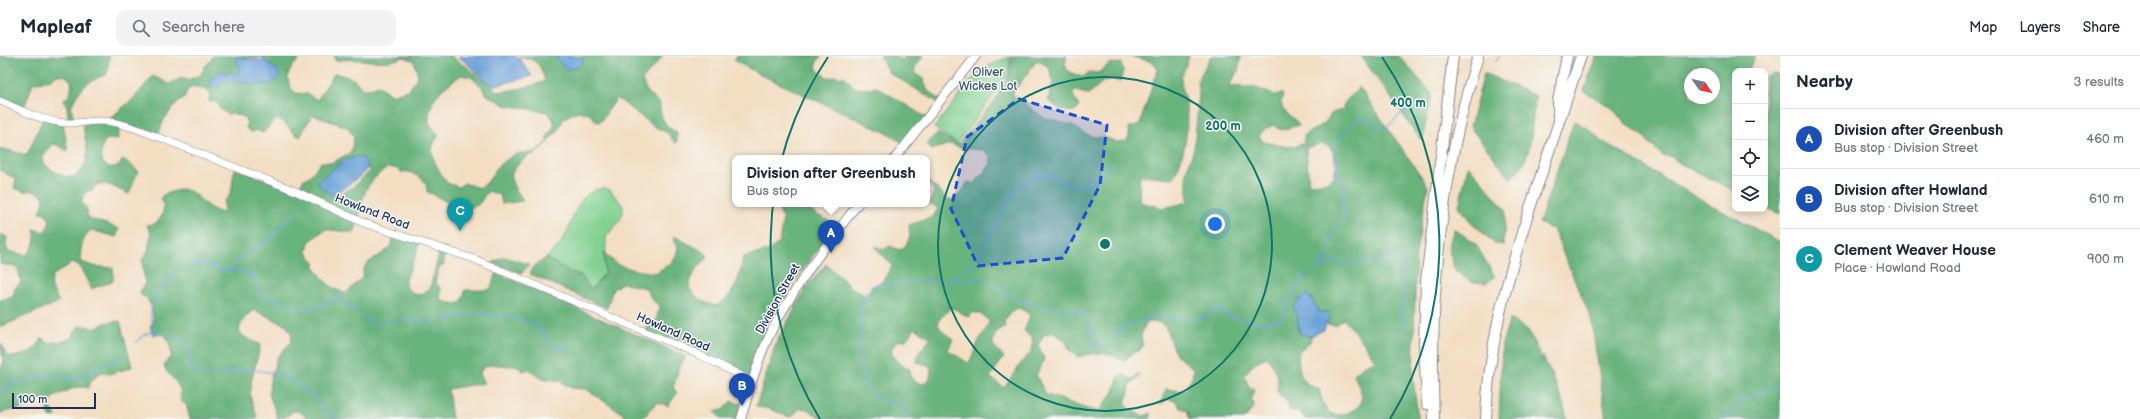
<!DOCTYPE html>
<meta charset="utf-8">
<style>
:root{--surface:#fff;--page:#f2f2f3;--text:#1f2937;--muted:#747a83;--line:#e0e1e3;--accent:#2563eb}
body{margin:0;font-family:"Balsamiq Sans",sans-serif;background:var(--page);color:var(--text)}
.controls{position:absolute;right:12px;top:12px;display:grid;overflow:hidden;border-radius:8px;box-shadow:0 2px 10px #0003}
.controls button{width:36px;height:36px;display:grid;place-items:center;padding:0;border:0;border-bottom:1px solid var(--line);background:var(--surface);color:var(--text);font:20px sans-serif}
.compass{position:absolute;left:1684px;top:12px;width:36px;height:36px;border-radius:50%;background:var(--surface);box-shadow:0 2px 10px #0003;rotate:124deg}
.scale{position:absolute;left:12px;bottom:10px;width:84px;box-sizing:border-box;padding-left:4px;border:2px solid #1b2f5e;border-top:0;font-size:11px;line-height:14px;white-space:nowrap;color:#1b2f5e;-webkit-text-stroke:3px #f6f6f2;paint-order:stroke}
.you{position:absolute;left:1215px;top:168px;width:14px;height:14px;margin:-10px;border:3px solid #fff;border-radius:50%;background:#1a73e8;box-shadow:0 0 0 6px #1a73e833}
.badge{display:grid;place-items:center;width:26px;height:26px;border-radius:50%;background:var(--accent);color:#fff;font-size:13px;font-weight:700}
.pin{position:absolute;translate:-50% -33px;filter:drop-shadow(0 1px 2px #0008)}
.pin::after{content:'';position:absolute;top:21px;width:14px;height:12px;background:inherit;clip-path:polygon(0 0,100% 0,50% 100%)}
.popup{position:absolute;left:732px;top:99px;width:198px;height:52px;box-sizing:border-box;display:grid;place-content:center;border-radius:8px;background:var(--surface);filter:drop-shadow(0 1px 3px #0005);font-size:13px;white-space:nowrap;color:var(--muted)}
.popup b{font-size:15px;color:var(--text)}
.popup::after{content:'';position:absolute;left:50%;top:100%;margin-left:-8px;border:8px solid transparent;border-top-color:var(--surface)}
.list{margin:0;padding:0;list-style:none}
h2{display:flex;justify-content:space-between;align-items:center;height:52px;margin:0;padding:0 16px;font-size:17px}
h2 small{font-size:13px;font-weight:400;color:var(--muted)}
.list li{display:grid;grid-template-columns:26px 1fr auto;gap:12px;align-items:center;box-sizing:border-box;height:60px;padding:0 16px;border-top:1px solid var(--line)}
.list b{display:block;font-size:15px;white-space:nowrap}
.list p{margin:0;font-size:13px;white-space:nowrap;color:var(--muted)}
.list em{font-size:13px;font-style:normal;color:var(--muted)}
.icon{flex:none;width:22px;height:22px;fill:none;stroke:currentColor;stroke-width:2;stroke-linecap:round;stroke-linejoin:round}
.map{position:relative;flex:none;width:1780px;height:363px;overflow:hidden}
header{display:flex;align-items:center;gap:24px;box-sizing:border-box;height:56px;padding:0 20px;background:var(--surface);border-bottom:1px solid var(--line)}
header strong{font-size:19px}
nav{display:flex;gap:22px;margin-inline-start:auto;font-size:14px}
.search{width:280px;height:36px;background:var(--page);display:flex;align-items:center;gap:10px;box-sizing:border-box;padding:0 14px;border-radius:12px;color:var(--muted);font-size:15px}
main{display:flex}
aside{flex:1;background:var(--surface)}
.map>svg:first-child{display:block}
.green{fill:#82d191;stroke:#4e8078}
.forest{fill:#69b37b;stroke:#42716c;fill-rule:evenodd}
.water{fill:#69a1d8;stroke:#42689b}
.lines{fill:none;stroke-linecap:round;stroke-linejoin:round}
.stream{stroke:#69a1d8;stroke-width:1.5}
.secondary-casing{stroke:#878690;stroke-width:8}
.primary-casing{stroke:#878690;stroke-width:10}
.highway-casing{stroke:#878690;stroke-width:12}
.secondary{stroke:#fff;stroke-width:7}
.primary{stroke:#fff;stroke-width:8}
.highway{stroke:#fff;stroke-width:10}
.marked{fill:#1d4ed8;fill-opacity:0.2;stroke:#1d4ed8;stroke-width:3;stroke-dasharray:8 5;stroke-linejoin:round}
.ring{fill:none;stroke:#0f766e;stroke-width:2}
.labels{text-anchor:middle;dominant-baseline:central;stroke-width:3;stroke-linejoin:round;paint-order:stroke}
.park-label{font-size:12px;fill:#35586b;stroke:#f6f6f2}
.street-label{font-size:12px;fill:#1b2f5e;stroke:#f6f6f2}
.centre{fill:#0f766e;stroke:#f6f6f2;stroke-width:2}
.ring-label{font-size:12px;text-anchor:middle;font-weight:bold;fill:#0f766e;stroke:#f6f6f2;stroke-width:3;stroke-linejoin:round;paint-order:stroke}
</style>
<header>
<strong>Mapleaf</strong>
<div class="search"><svg class="icon" aria-label="search" viewBox="0 0 24 24"><circle cx="10" cy="10" r="6"/><path d="M15 15l6 6"/></svg>Search here</div>
<nav><a>Map</a><a>Layers</a><a>Share</a></nav>
</header>
<main>
<div class="map">
<svg width="1780" height="363" viewBox="0 0 1780 363">
<rect width="100%" height="100%" fill="#f6f6f2"/>
<filter id="ink" filterUnits="userSpaceOnUse"><feTurbulence type="fractalNoise" baseFrequency=".025" numOctaves="2"/><feDisplacementMap in="SourceGraphic" scale="8" xChannelSelector="R" yChannelSelector="G"/><feConvolveMatrix kernelMatrix="1 2 1 2 8 2 1 2 1" color-interpolation-filters="sRGB"/></filter>
<filter id="wash" filterUnits="userSpaceOnUse"><feTurbulence type="fractalNoise" baseFrequency=".012" numOctaves="4" result="noise"/><feDisplacementMap in="SourceGraphic" scale="16" xChannelSelector="R" yChannelSelector="G"/><feGaussianBlur stdDeviation="0.9" result="paint"/><feColorMatrix in="noise" values="0 0 0 0 0 0 0 0 0 0 0 0 0 0 0 0 0 1.4 0 .05"/><feComposite in="paint" operator="in"/></filter>
<g filter="url(#wash)">
<rect width="100%" height="100%" fill="#f3dec2"/>
<!-- green -->
<path class="green" d="M1009,1V19L957,87L934,72L980,13Z
M604,132L610,134L623,150V157L620,164L606,181L605,217L591,234L582,220L567,215L546,202C554,194 562,188 566,178C575,159 578,135 604,132Z"/>
<!-- forest -->
<path class="forest" d="M0,0H109L108,15L106,19C89,23 77,35 71,51L74,64L68,65L67,49L63,44L70,39L72,27L67,20L57,19L52,23L33,27L24,52L0,44Z
M213,0H301L300,3C288,13 283,23 295,37L308,38L317,44L335,17C340,19 346,20 351,22C365,29 356,39 378,29L391,39L410,33L418,19L414,5L404,1C382,11 358,0 335,5L334,0H451L486,25L498,36C514,34 530,31 545,25C540,7 537,4 519,0H559L581,8L583,2L581,0H663L642,24L647,37L660,47C659,59 665,72 677,76V86L675,87L668,77L655,71L617,42L600,66L596,65L588,57L578,55L564,62L557,76L548,85L546,83L554,70V65L548,56L505,49L487,39L482,31L471,21L461,19C442,33 428,42 429,67L439,80C424,94 438,113 447,127L459,131L464,127L479,132L487,127L498,110L515,98L535,96L547,86L548,87L534,99L531,98C523,103 508,114 512,126C514,131 520,139 523,145L502,148L500,139L489,135L485,138C480,150 476,151 463,153C458,147 451,149 445,145C438,142 435,138 427,136C428,123 416,118 405,115L403,117L398,113L388,111C356,133 366,146 354,177C344,175 335,175 325,173L309,186L307,196L315,207V211C323,224 331,234 346,237L362,222L364,212L368,207L389,193L395,178L419,185L416,199L406,223L407,232L414,238L421,239L430,232L441,191L448,193L444,203V209L439,212L435,226L441,233L440,241L444,246L458,248L463,243L465,234H488L492,230L493,224L497,217L686,301L679,312L673,332L677,337L668,350L657,346L642,363H626L623,358L586,333L571,332L560,325L541,322L529,313L523,315L516,309C504,312 491,304 481,314L480,320L484,327L448,333L452,363H309L300,356L294,355L287,360L278,363L269,338L270,325L277,301L291,286L292,279L286,269L254,254C248,257 235,271 241,278C245,282 254,286 259,288L260,292L252,322L250,340L258,363H190L186,348L180,345C187,321 150,316 171,301C172,293 169,287 166,280L161,278L153,279L150,270L154,267C154,258 151,247 145,240H142L140,236L145,228L142,204L148,195L151,178L147,169C162,169 167,153 161,142L163,139C170,137 179,132 187,134C197,136 204,154 224,157V145C235,138 231,124 235,113L297,135L303,124L310,120L321,106L332,107L351,96L354,81L347,71L312,59L300,81C291,76 286,67 278,63C270,66 269,73 262,77L258,74L251,76L246,72L247,68L245,62L232,57L228,59L219,52L217,46L209,45L210,38L206,34L193,30L188,33L184,42L175,49L163,65L158,81L121,67L117,84L107,83C95,94 101,119 120,109L123,103L138,115L129,138C119,135 100,119 93,134L88,135L83,139L82,147L87,153L88,162C99,166 109,168 119,173L116,181L91,174C83,180 78,196 82,206L92,210L113,212V225L91,233L79,209L72,207L52,220L51,230L59,246L0,271V244L13,241L15,232L21,226L19,215L14,210L0,208V178L7,181L6,190L8,195L25,199C34,196 37,182 34,173L43,176L48,171L50,164L45,157L40,156L44,145L42,139C37,136 31,133 25,136L14,132L16,123L0,114V92L27,99L43,63L63,66L68,96L58,89L53,88L43,100L42,104C46,112 65,123 74,121C96,105 84,88 83,65L108,64L133,43L153,20L169,28L181,22L187,24L201,19C205,8 209,8 213,0ZM243,1L248,3L262,1L277,14L239,15L238,4ZM345,108L362,109L371,114L352,132L341,138L334,137L322,128L320,123Z
M737,0H821L816,7L817,14C824,19 828,24 837,20L840,22L844,20L855,32L869,33L877,31L927,62L906,89L891,79L757,17L736,5L734,4Z
M880,0H894L902,4L906,0H923L915,11V17L923,23L928,35L941,44L939,47L888,16Z
M1011,0H1067C1062,15 1069,16 1083,21L1089,16L1099,17L1109,8L1121,7L1123,15L1120,26C1105,17 1100,31 1088,38L1074,35L1072,37L1079,51L1077,54C1064,58 1058,52 1048,44L1053,26L1049,11L1040,6L1035,7L1012,38L1044,62L1072,69L1085,78L1095,81L1107,82L1116,86L1125,85L1129,81L1128,71H1135L1140,67L1158,13L1153,6L1130,0H1189C1188,6 1181,19 1181,23C1181,32 1185,41 1186,50C1189,73 1185,101 1173,122L1140,119L1139,146L1164,152L1188,146L1186,117L1194,93L1199,38L1197,26L1211,0H1241L1238,15L1229,30L1253,31L1275,39L1283,38L1281,46L1283,54L1297,66L1299,69L1281,74L1273,69L1264,74L1259,80L1263,86L1288,91L1304,88V79L1324,68L1332,57L1342,54L1345,46L1359,31L1428,130L1416,196L1413,320L1418,363H1305L1300,356L1289,354L1288,347L1277,336C1280,323 1275,310 1266,301L1254,307L1244,320L1249,331L1254,333L1251,343L1255,350L1244,363H1190L1187,354L1180,352L1176,345L1168,343L1160,348L1166,333L1184,335L1192,322L1194,313L1176,299L1166,272L1159,266H1148C1141,274 1140,280 1143,290L1139,295L1134,296L1123,305C1108,295 1096,296 1078,301L1070,295L1065,284L1053,276L1044,279L1038,289L1044,303L1036,319L1046,339C1065,343 1080,353 1099,355L1114,336L1119,320L1125,318L1128,322L1134,323L1140,318L1137,323L1130,328L1129,336L1125,346C1128,354 1136,357 1144,360L1151,357L1150,363H823L807,353L800,352L792,361C784,360 779,356 772,354C767,351 762,353 756,350L776,287L806,232L826,208L851,231L867,241C872,227 870,232 882,226L892,210C888,201 879,199 875,190L884,194L890,190L899,194L905,191L910,181L909,169L933,161L938,152L929,148L934,135L927,124C950,141 947,157 968,126L974,128L991,108L990,99L983,94L962,92L950,88L931,94L927,87L937,77L959,88L995,44L1010,19ZM1320,88L1329,90C1338,103 1338,106 1333,122L1324,127L1309,128L1306,92ZM1312,242L1319,256L1329,261L1325,268L1335,269L1344,263L1363,286L1375,305L1363,310L1354,318L1362,339L1360,349C1348,358 1343,361 1329,357L1323,348L1319,333C1300,329 1297,312 1299,295L1310,286L1311,280L1304,279L1298,275V262L1294,251ZM950,252L955,253L968,261L974,256L982,259L989,265C988,274 982,278 978,286C975,294 974,300 968,307L948,294L953,283C946,278 938,274 938,265ZM1019,252L1028,257L1030,261L1024,275L1033,283L1031,297L1025,302L1004,332L990,321L1004,301L993,289C993,281 996,272 1005,272L1004,265L1013,254ZM915,272L931,282L918,298L917,306L929,309L931,314L930,323L923,328L914,325L910,320V313C904,312 889,301 892,293C892,290 896,288 897,285L906,284Z
M1361,0H1399L1432,38L1422,85Z
M1596,0H1755L1748,15H1735V135L1681,108L1670,100H1663C1659,96 1646,85 1645,81L1624,66L1611,51L1584,35ZM1690,18H1714V42H1690Z
M1484,17L1536,40C1530,67 1536,105 1510,122L1470,71Z
M1773,18L1780,19V158L1765,151V22Z
M1574,65L1589,73L1602,85L1696,141L1780,186V363H1606L1591,262L1552,171L1550,173L1539,167Z
M1468,109L1506,154L1503,189L1495,188L1470,165L1459,150Z
M780,148H804C812,160 827,161 837,170C810,202 782,239 766,278C760,292 757,309 753,325L644,275L656,264L660,250L652,244L646,232L622,227L613,233L607,252L530,218L533,211L546,202L567,215L582,220L591,234L605,217L604,197L618,209L635,214L655,217L670,208L676,201L678,191L673,183L674,180L706,197L708,202C697,210 691,219 689,232C697,243 703,247 717,250C736,237 740,222 743,201L768,195L779,187L783,163L777,151Z
M1454,173L1475,187L1495,221L1486,227L1471,226L1455,214L1448,191Z
M504,201L529,208L522,217L492,207Z
M1510,263L1528,274L1543,306V300L1562,343L1567,363H1499L1502,287Z
M120,265L132,311L110,318L100,317L91,325L88,332C76,328 64,337 52,342L50,350L56,360L51,362L44,345L37,341L27,346L25,352C16,354 9,354 0,357V313L4,307L0,289L2,288L6,299C19,304 37,295 42,282L48,287C67,283 66,290 79,270H87L94,273L105,267Z
M731,345L741,348L736,363H721L715,355L723,354Z"/>
<!-- water -->
<path class="water" d="M458,0H515L519,2L532,20L493,30Z
M555,0H580L583,6L578,11L566,14Z
M237,1H240L249,4H263L278,14L279,21C268,35 247,26 232,24L213,33L209,25L217,16H230L238,18L240,13L236,4Z
M357,100L363,102L368,111C359,124 345,130 333,140L318,128L317,125C327,120 333,112 342,106C347,102 352,104 357,100Z
M1308,238L1319,256H1328L1329,261L1324,274L1311,280L1299,277L1298,262L1293,251L1301,242Z"/>
<g class="lines">
<!-- stream -->
<path class="stream" d="M1496,5L1500,0
M229,214L247,197L271,183L295,158
M1318,214L1327,201L1332,177L1344,162L1345,154L1341,147L1347,133L1336,122V109L1333,97C1337,84 1347,71 1358,63H1366L1379,72C1390,72 1394,64 1402,57C1410,51 1417,51 1423,43
M1319,214L1336,205L1349,208L1396,202L1401,204L1403,207C1402,223 1402,238 1402,254C1402,263 1405,270 1404,279
M953,223L976,204L1014,134L1043,117C1085,135 1082,136 1114,106
M153,275C164,282 187,278 190,296C191,300 188,304 189,308L197,318L212,319L248,313L281,318L314,339L319,350L332,359L334,363
M137,286L144,279L153,275C153,268 151,263 151,257C152,235 177,206 200,207C208,208 215,213 223,214C235,216 246,214 256,222L259,237L265,244L280,245L295,252L306,254L324,249L335,242L339,243L347,247L368,265L379,268L403,264L429,266L480,258L524,263L539,271L550,288L558,294L576,290
M0,335L13,327L50,319L75,323L121,302
M909,363L902,351L885,345L869,334L863,323L858,292L862,249L865,238L874,230L918,225L963,224L980,221L990,225L1005,237L1024,246L1036,250L1048,251L1059,255L1070,253L1080,256L1089,261L1090,264L1091,285L1097,290C1109,287 1117,276 1128,270C1155,256 1171,263 1199,263C1207,262 1210,255 1218,253L1235,263L1243,262L1254,266L1278,265L1283,261L1286,248L1305,219L1308,218
M1726,363L1744,344L1768,333L1780,334"/>
</g>
</g>
<g filter="url(#ink)">
<g class="lines">
<!-- secondary casing -->
<g class="secondary-casing">
<path id="secondary" d="M0,45C19,53 37,63 58,66C72,69 87,65 101,65C115,65 128,70 140,74L293,134L366,168L474,203L693,296L752,325"/>
</g>
<!-- primary casing -->
<g class="primary-casing">
<path id="primary" d="M895,102L976,0
M741,363C750,333 758,302 772,274C796,228 827,188 858,148"/>
</g>
<!-- highway casing -->
<g class="highway-casing">
<path id="highway" d="M1558,60V45L1567,0
M1427,348L1424,288L1426,225L1453,0
M1434,363C1429,241 1441,117 1478,0
M1486,363C1488,292 1505,231 1526,164C1544,109 1563,55 1581,0"/>
</g>
<!-- secondary -->
<use href="#secondary" class="secondary"/>
<!-- primary -->
<use href="#primary" class="primary"/>
<!-- highway -->
<use href="#highway" class="highway"/>
</g>
</g>
<!-- marked area -->
<path class="marked" d="M1019,43L1107,69L1100,129L1063,202L978,210L951,153L967,81Z"/>
<!-- distance rings -->
<g class="ring">
<circle cx="1105" cy="188" r="167"/>
<path d="M820 363A334 334 0 0 1 828 1M1382 1A334 334 0 0 1 1390 363"/>
</g>
<g class="labels">
<!-- park labels -->
<g class="park-label">
<text x="988" y="16">Oliver<tspan x="988" dy="14">Wickes Lot</tspan></text>
</g>
<!-- street labels -->
<g class="street-label">
<text transform="translate(372 156) rotate(21)">Howland Road</text>
<text transform="translate(778 243) rotate(-61)">Division Street</text>
<text transform="translate(673 276) rotate(24)">Howland Road</text>
</g>
</g>
<circle cx="1105" cy="188" r="6" class="centre"/>
<g class="ring-label">
<text x="1408" y="51">400 m</text>
<text x="1223" y="74">200 m</text>
</g>
</svg>
<div class="controls">
<button>+</button>
<button>−</button>
<button><svg class="icon" aria-label="locate" viewBox="0 0 24 24"><circle cx="12" cy="12" r="6"/><path d="M12 2v4M12 18v4M2 12h4M18 12h4"/></svg></button>
<button><svg class="icon" aria-label="layers" viewBox="0 0 24 24"><path d="M12 4l9 5-9 5-9-5zM3 14l9 5 9-5"/></svg></button>
</div>
<svg class="compass" viewBox="-18 -18 36 36"><path d="M0-13l5 13h-10z" fill="#e53935"/><path d="M0 13l5-13h-10z" fill="#747a83"/></svg>
<div class="scale">100 m</div>
<div class="you"></div>
<div class="pin badge" style="left:831px;top:197px;background:#1a4fb4">A</div>
<div class="popup"><b>Division after Greenbush</b>Bus stop</div>
<div class="pin badge" style="left:742px;top:350px;background:#1a4fb4">B</div>
<div class="pin badge" style="left:460px;top:175px;background:#0f9aa8">C</div>
</div>
<aside>
<h2>Nearby<small>3 results</small></h2>
<ul class="list">
<li><span class="badge" style="background:#1a4fb4">A</span><div><b>Division after Greenbush</b><p>Bus stop · Division Street</p></div><em>460 m</em></li>
<li><span class="badge" style="background:#1a4fb4">B</span><div><b>Division after Howland</b><p>Bus stop · Division Street</p></div><em>610 m</em></li>
<li><span class="badge" style="background:#0f9aa8">C</span><div><b>Clement Weaver House</b><p>Place · Howland Road</p></div><em>900 m</em></li>
</ul>
</aside>
</main>
